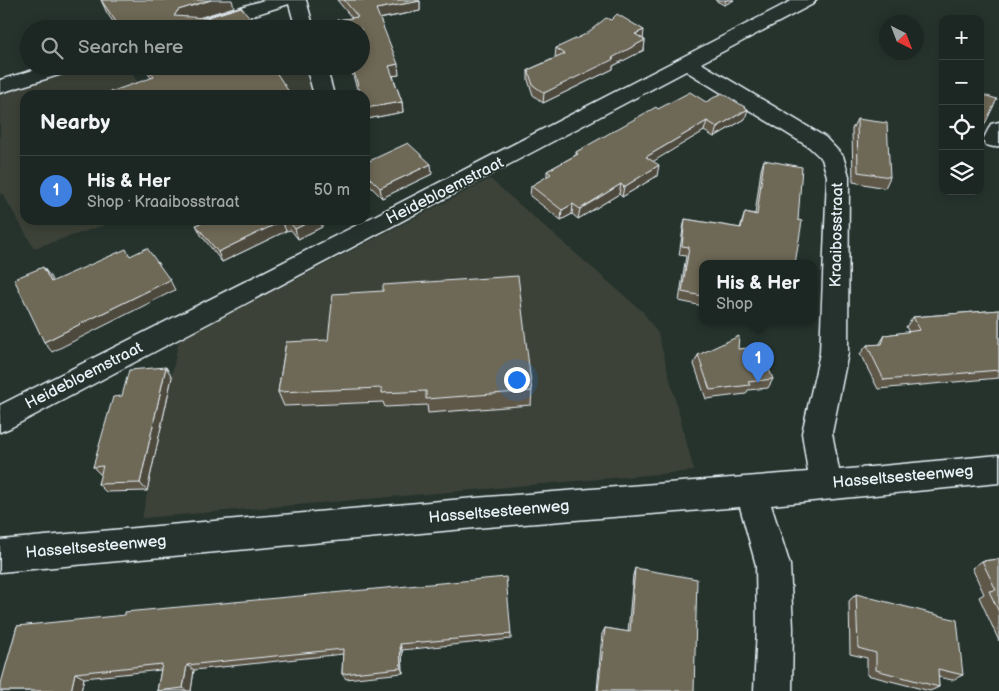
<!DOCTYPE html>
<meta charset="utf-8">
<style>
:root{--surface:#1c2622;--page:#29322f;--text:#f1f3f6;--muted:#a0a5a5;--line:#3a4340;--accent:#2563eb}
body{margin:0;font-family:"Balsamiq Sans",sans-serif;background:var(--page);color:var(--text)}
.controls{position:absolute;right:15px;top:15px;display:grid;overflow:hidden;border-radius:10px;box-shadow:0 2px 12px #0003}
.controls button{width:45px;height:45px;display:grid;place-items:center;padding:0;border:0;border-bottom:1px solid var(--line);background:var(--surface);color:var(--text);font:25px sans-serif}
.compass{position:absolute;left:879px;top:15px;width:45px;height:45px;border-radius:50%;background:var(--surface);box-shadow:0 2px 12px #0003;rotate:138deg}
.you{position:absolute;left:516px;top:379px;width:18px;height:18px;margin:-12px;border:4px solid #fff;border-radius:50%;background:#1a73e8;box-shadow:0 0 0 8px #1a73e833}
.badge{display:grid;place-items:center;width:32px;height:32px;border-radius:50%;background:var(--accent);color:#fff;font-size:16px;font-weight:700}
.pin{position:absolute;translate:-50% -41px;filter:drop-shadow(0 1px 2px #0008)}
.pin::after{content:'';position:absolute;top:26px;width:18px;height:15px;background:inherit;clip-path:polygon(0 0,100% 0,50% 100%)}
.popup{position:absolute;left:699px;top:260px;width:118px;height:65px;box-sizing:border-box;display:grid;place-content:center;border-radius:10px;background:var(--surface);filter:drop-shadow(0 1px 4px #0005);font-size:16px;white-space:nowrap;color:var(--muted)}
.popup b{font-size:19px;color:var(--text)}
.popup::after{content:'';position:absolute;left:50%;top:100%;margin-left:-10px;border:10px solid transparent;border-top-color:var(--surface)}
.list{margin:0;padding:0;list-style:none}
h2{display:flex;justify-content:space-between;align-items:center;height:65px;margin:0;padding:0 20px;font-size:21px}
h2 small{font-size:16px;font-weight:400;color:var(--muted)}
.list li{display:grid;grid-template-columns:32px 1fr auto;gap:15px;align-items:center;box-sizing:border-box;height:70px;padding:0 20px;border-top:1px solid var(--line)}
.list b{display:block;font-size:19px;white-space:nowrap}
.list p{margin:0;font-size:16px;white-space:nowrap;color:var(--muted)}
.list em{font-size:16px;font-style:normal;color:var(--muted)}
.icon{flex:none;width:28px;height:28px;fill:none;stroke:currentColor;stroke-width:2;stroke-linecap:round;stroke-linejoin:round}
.map{position:relative;flex:none;width:999px;height:691px;overflow:hidden}
.search{position:absolute;background:var(--surface);box-shadow:0 2px 12px #0003;left:20px;top:20px;width:350px;height:55px;display:flex;align-items:center;gap:12px;box-sizing:border-box;padding:0 18px;border-radius:28px;color:var(--muted);font-size:19px}
.panel{position:absolute;background:var(--surface);box-shadow:0 2px 12px #0003;left:20px;top:90px;width:350px;height:135px;border-radius:15px}
.map>svg:first-child{display:block}
.built{fill:#3c4339}
.lines{fill:none;stroke-linecap:round;stroke-linejoin:round}
.minor-casing{stroke:#e8f1f8;stroke-width:3}
.minor{fill:#26332d;fill-rule:evenodd}
.wall{fill:#5f594a;stroke:#e8f1f8}
.shaded-wall{fill:#4d493c;stroke:#e8f1f8}
.building{fill:#6e6856;stroke:#e8f1f8}
.labels{text-anchor:middle;dominant-baseline:central;stroke-width:4;stroke-linejoin:round;paint-order:stroke}
.street-label{font-size:16px;fill:#e8f1f8;stroke:#26332d}
</style>
<div class="map">
<svg width="999" height="691" viewBox="0 0 999 691">
<rect width="100%" height="100%" fill="#26332d"/>
<filter id="ink" filterUnits="userSpaceOnUse"><feTurbulence type="fractalNoise" baseFrequency=".02" numOctaves="2"/><feDisplacementMap in="SourceGraphic" scale="10" xChannelSelector="R" yChannelSelector="G"/><feConvolveMatrix kernelMatrix="1 2 1 2 8 2 1 2 1" color-interpolation-filters="sRGB"/></filter>
<g filter="url(#ink)">
<!-- built -->
<path class="built" d="M91,66H127L146,95H25V220H120L34,248L3,194H0V95Z
M301,66H305L313,95H181Z
M490,179L643,312L658,334L694,471L142,518L179,340Z"/>
<g class="lines">
<!-- minor casing -->
<g class="minor-casing">
<path id="minor" d="M264,0H306L314,29H296L289,4L210,29H181L183,25Z
M793,0H816L813,4L701,63L825,137L843,156L849,176L848,353L832,433L839,470L999,455V483L771,505L790,565L793,628L792,691H754L757,628L756,565L740,507L475,528L0,572V540L475,498L808,472L802,433L820,353L827,176L822,159L809,147L686,71L10,428L0,432V405L353,227Z
M47,66H78L75,70L0,93V80Z
M306,66H326L334,95H314Z
M999,122V146L994,147L986,145L983,140L991,124Z"/>
</g>
<!-- minor -->
<use href="#minor" class="minor"/>
</g>
<!-- wall -->
<path class="wall" d="M101,0L234,7L201,18L260,29H118L107,13Z
M337,0H419L420,1V11L380,19L399,75L393,76L402,102L403,112L367,119L365,112V95H359L350,66H361V29H338L337,20L352,18Z
M715,0H734L724,5Z
M643,39L645,40L644,50L613,66V69L543,103L533,95L528,80V70L555,58L556,48Z
M143,66H272L151,78Z
M706,102L745,119L714,137L704,131L653,161L657,176L622,197L619,194L578,219L572,214L561,220L530,196L531,186L547,177V171L576,155V152L658,109Z
M857,119L890,177L885,188L853,182L852,129Z
M764,160L795,264H703V306L679,301L686,256L679,255L683,229L685,219L740,228L745,212L755,214L761,170Z
M365,163L432,174L382,198L365,181Z
M206,220H321L322,227L298,239L291,230L286,231L222,262L201,235L196,225Z
M999,310V378L878,389L860,354L867,345H879L885,335L909,332L906,327L913,317Z
M286,342L532,391L531,405L428,413L427,405L385,407L383,402L284,406L278,392Z
M738,349L773,379L768,388L748,390L746,394L706,399L694,364L698,355Z
M172,377L147,491L106,492L98,484L101,475L93,467L122,396Z
M999,559V641L979,597L984,594L972,568L982,561Z
M635,568L694,691H597L602,634L605,628L628,632L633,575Z
M856,594L963,675L952,680L938,677L939,687L930,691L867,675V658L850,654L849,601Z
M17,626L511,634V639L402,650L403,673L346,679L342,674L343,654L194,670L191,691H157L161,670L84,678L81,691H0Z"/>
<!-- shaded-wall -->
<path class="shaded-wall" d="M211,0H232L234,7L182,23L174,16L178,10Z
M726,0H734L724,5Z
M420,1V11L378,19L376,9Z
M644,30L643,40L635,34Z
M645,40L644,50L613,66V69L543,103L544,93Z
M398,64L399,75L390,76L389,66Z
M402,102L403,112L367,119L365,108Z
M748,109L745,119L714,137L717,127Z
M707,121L704,131L644,167L646,157Z
M431,164L432,174L382,198L380,188Z
M659,165L657,176L622,197L624,187Z
M621,184L619,194L578,219L580,209Z
M573,204L572,214L561,220L562,210Z
M313,220H321L322,227L298,239L295,229Z
M282,221L286,231L222,262L218,252Z
M43,267L50,276L58,292L51,282Z
M170,280L175,290L52,352L44,342Z
M166,367L172,377L147,491L140,483Z
M400,644L402,650L403,673L401,668Z
M187,665L194,670L191,691H187L183,688Z
M75,673L84,678L81,691H71Z"/>
<!-- building -->
<path class="building" d="M101,0H211L178,10L174,16L206,18L241,7L260,29H121Z
M344,0H419L420,1L376,9L398,64L389,66L402,102L365,108V95H361L352,66H361V29H340L337,20L358,17Z
M617,14L644,30L635,34L645,40L612,58L614,59L544,93L533,85L528,70L565,54L556,48L586,34L606,18L611,20Z
M146,66H272L291,95H101L154,77Z
M690,92L706,102L722,93L748,109L717,127L707,121L646,157L659,165L624,187L621,184L580,209L573,204L562,210L531,186L551,174L547,171L578,154L576,152L656,107L658,109Z
M980,94L997,99L980,134Z
M857,119L887,123L890,177L858,172Z
M408,143L431,164L380,188L365,173V163Z
M764,160L802,167L798,220L802,221L795,264H703V296L682,292L689,247L682,246L685,219L741,228L745,212L757,215Z
M206,220H287L282,221L218,252L196,225Z
M288,220H313L295,229Z
M147,248L170,280L44,342L14,279L43,267L51,282L126,249L130,256Z
M518,276L532,391L426,399V391L382,393V388L278,392L286,342L328,340L333,294L383,291V285Z
M999,310V370L884,380L867,345L882,344L885,335L920,330L913,317Z
M739,336L738,349L760,347L773,379L748,382L750,385L710,390L698,355Z
M166,367L140,483L98,484L103,466L93,467L113,397L122,396L129,370Z
M999,559V612L989,591L996,590L982,561Z
M635,568L697,579L694,691H598L605,628L630,632Z
M506,577L511,634L400,644L401,668L342,674L343,649L187,665L183,688L157,691L162,664L75,673L71,691H0V687L17,626L125,615V612Z
M856,594L957,620L963,675L938,669L939,687L876,670V653L858,648Z"/>
</g>
<g class="labels">
<!-- street labels -->
<g class="street-label">
<text transform="translate(445 191) rotate(-27)">Heidebloemstraat</text>
<text transform="translate(837 235) rotate(-89)">Kraaibosstraat</text>
<text transform="translate(84 376) rotate(-27)">Heidebloemstraat</text>
<text transform="translate(903 477) rotate(-5)">Hasseltsesteenweg</text>
<text transform="translate(499 512) rotate(-5)">Hasseltsesteenweg</text>
<text transform="translate(96 547) rotate(-5)">Hasseltsesteenweg</text>
</g>
</g>
</svg>
<div class="controls">
<button>+</button>
<button>−</button>
<button><svg class="icon" aria-label="locate" viewBox="0 0 24 24"><circle cx="12" cy="12" r="6"/><path d="M12 2v4M12 18v4M2 12h4M18 12h4"/></svg></button>
<button><svg class="icon" aria-label="layers" viewBox="0 0 24 24"><path d="M12 4l9 5-9 5-9-5zM3 14l9 5 9-5"/></svg></button>
</div>
<svg class="compass" viewBox="-18 -18 36 36"><path d="M0-13l5 13h-10z" fill="#e53935"/><path d="M0 13l5-13h-10z" fill="#a0a5a5"/></svg>
<div class="you"></div>
<div class="pin badge" style="left:758px;top:383px;background:#3f7fe0">1</div>
<div class="popup"><b>His &amp; Her</b>Shop</div>
<div class="search"><svg class="icon" aria-label="search" viewBox="0 0 24 24"><circle cx="10" cy="10" r="6"/><path d="M15 15l6 6"/></svg>Search here</div>
<section class="panel">
<h2>Nearby<small></small></h2>
<ul class="list">
<li><span class="badge" style="background:#3f7fe0">1</span><div><b>His &amp; Her</b><p>Shop · Kraaibosstraat</p></div><em>50 m</em></li>
</ul>
</section>
</div>
